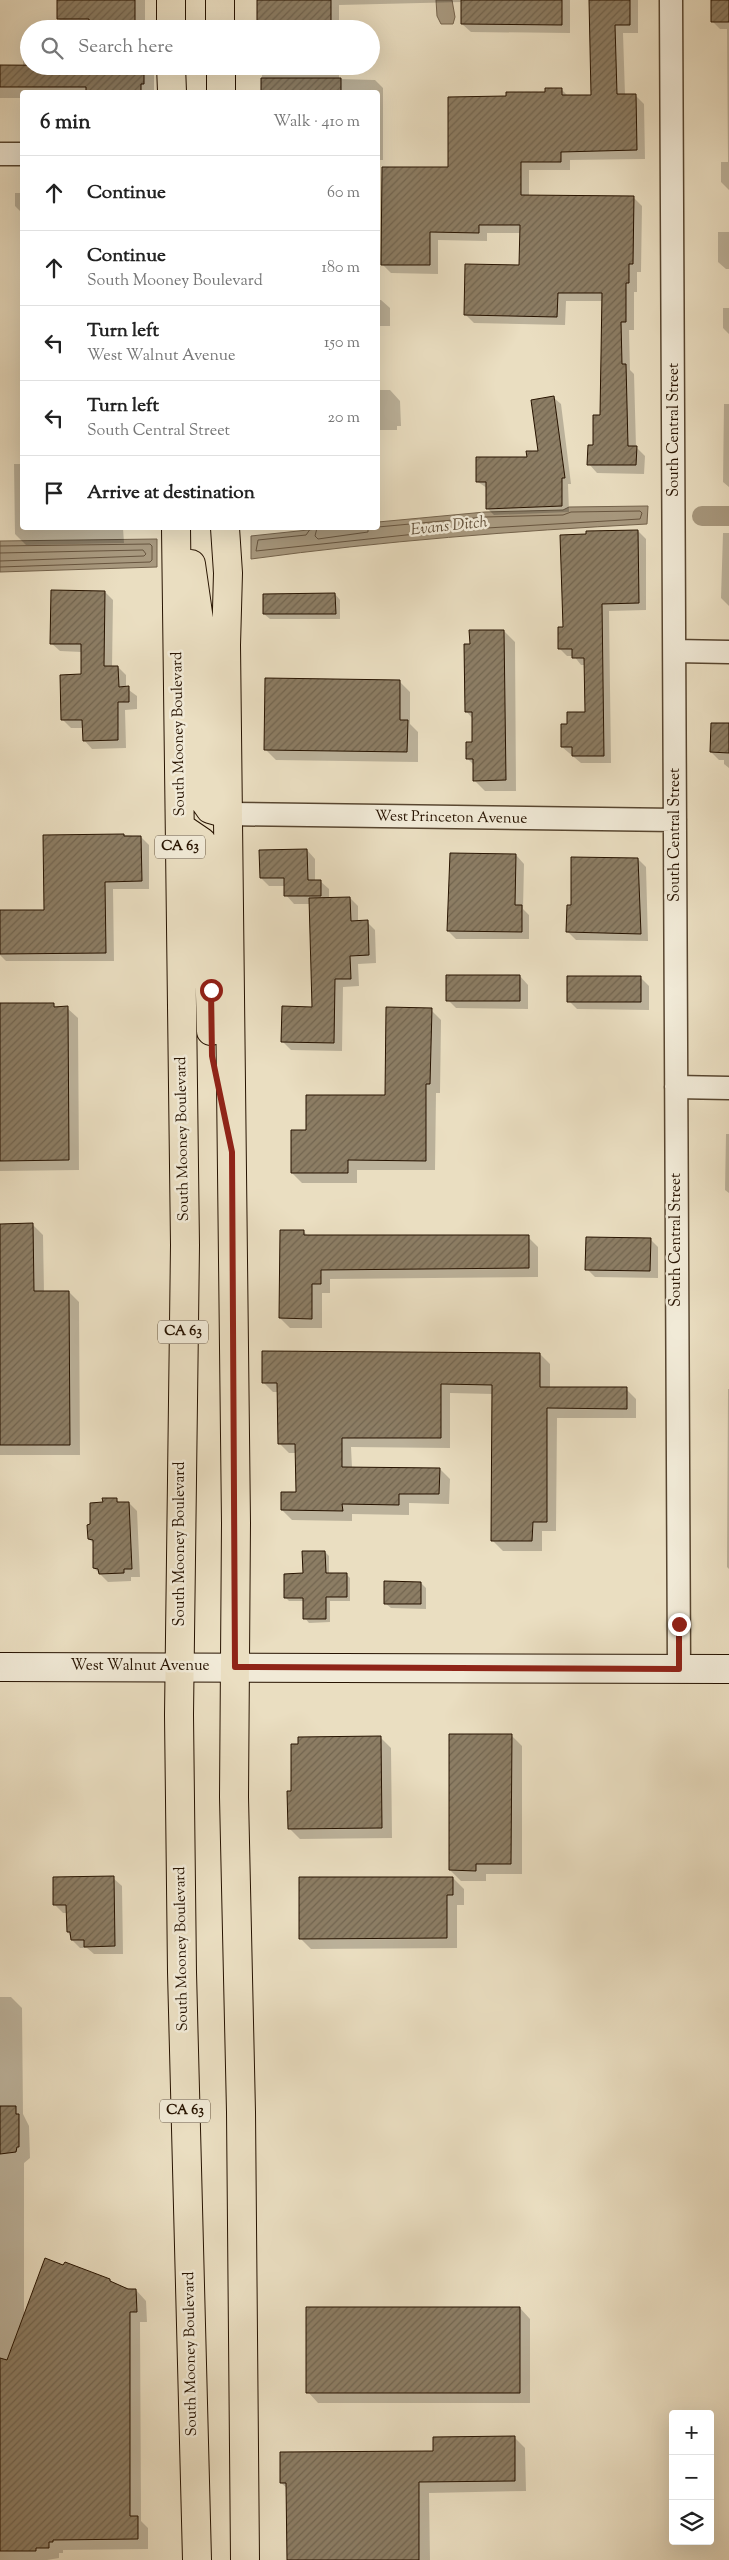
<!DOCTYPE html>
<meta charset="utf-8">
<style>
:root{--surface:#fff;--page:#f6f6f6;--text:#222;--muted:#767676;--line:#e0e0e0}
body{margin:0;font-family:"Sorts Mill Goudy",serif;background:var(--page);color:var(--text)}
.controls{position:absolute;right:15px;bottom:15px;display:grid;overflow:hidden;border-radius:5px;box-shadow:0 5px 20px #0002}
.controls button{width:45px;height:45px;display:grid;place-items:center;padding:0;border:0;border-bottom:1px solid var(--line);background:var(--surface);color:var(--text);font:25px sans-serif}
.stop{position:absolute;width:15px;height:15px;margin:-11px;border:4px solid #8f2418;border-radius:50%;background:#fff}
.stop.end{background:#8f2418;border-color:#fff;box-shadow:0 1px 5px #0008}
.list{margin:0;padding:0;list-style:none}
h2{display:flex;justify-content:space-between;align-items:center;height:65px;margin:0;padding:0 20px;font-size:21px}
h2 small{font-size:16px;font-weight:400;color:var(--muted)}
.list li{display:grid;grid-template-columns:32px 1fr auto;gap:15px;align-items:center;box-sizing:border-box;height:75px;padding:0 20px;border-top:1px solid var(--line)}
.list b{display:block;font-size:19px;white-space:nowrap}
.list p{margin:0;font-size:16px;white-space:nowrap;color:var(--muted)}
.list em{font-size:16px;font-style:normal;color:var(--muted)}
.icon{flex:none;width:28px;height:28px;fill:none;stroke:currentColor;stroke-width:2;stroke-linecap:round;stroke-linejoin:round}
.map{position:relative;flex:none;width:729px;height:2560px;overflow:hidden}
.search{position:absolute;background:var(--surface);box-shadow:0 5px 20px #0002;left:20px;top:20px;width:360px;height:55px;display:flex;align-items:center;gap:12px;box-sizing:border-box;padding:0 18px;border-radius:28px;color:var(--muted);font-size:19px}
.panel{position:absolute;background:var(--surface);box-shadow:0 5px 20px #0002;left:20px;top:90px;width:360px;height:440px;border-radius:5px}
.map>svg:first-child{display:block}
.water{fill:#a8997f;stroke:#74634c}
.shadow{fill:#0003}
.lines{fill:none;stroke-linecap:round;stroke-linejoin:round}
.shore{stroke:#685640;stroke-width:1}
.canal{stroke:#a8997f;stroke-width:20}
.building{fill:url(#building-hatch);stroke:#271300}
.street-casing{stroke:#584630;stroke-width:25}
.secondary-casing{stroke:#271300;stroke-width:30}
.primary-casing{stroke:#271300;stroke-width:30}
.street{stroke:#f1ead7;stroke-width:22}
.secondary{stroke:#f1ead7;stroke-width:28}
.primary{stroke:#eadec1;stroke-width:28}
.route{stroke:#8f2418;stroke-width:6}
.labels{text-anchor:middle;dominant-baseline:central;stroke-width:5;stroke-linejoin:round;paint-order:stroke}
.shield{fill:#f1ead7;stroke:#645440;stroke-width:1}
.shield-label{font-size:14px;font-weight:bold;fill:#271300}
.street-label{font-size:15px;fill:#271300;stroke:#f1ead7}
.water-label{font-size:16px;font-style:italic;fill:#614f39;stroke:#f1ead7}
</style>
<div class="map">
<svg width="729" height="2560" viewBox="0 0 729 2560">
<defs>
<pattern id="building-hatch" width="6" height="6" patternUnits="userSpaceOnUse" patternTransform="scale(1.25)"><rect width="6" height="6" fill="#8c7d64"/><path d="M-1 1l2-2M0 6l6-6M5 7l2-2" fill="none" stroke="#726550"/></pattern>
</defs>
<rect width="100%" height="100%" fill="#eadec1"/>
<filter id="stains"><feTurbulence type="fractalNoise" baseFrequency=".004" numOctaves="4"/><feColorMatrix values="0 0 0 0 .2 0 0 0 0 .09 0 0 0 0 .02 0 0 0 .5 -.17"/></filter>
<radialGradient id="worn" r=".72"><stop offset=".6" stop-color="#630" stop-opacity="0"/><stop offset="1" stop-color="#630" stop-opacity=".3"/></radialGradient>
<!-- water -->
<path class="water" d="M436,0H452L455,17L453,24H441L437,16Z
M648,506L647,524C514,531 383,541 251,559V536L327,528H378V522L485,512L563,510L569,507Z
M157,539V567L0,572V541Z"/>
<!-- shadow -->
<path class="shadow" d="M58,0H145V29H69L58,18Z
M258,0H570V33L471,32L462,24V2L339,5V29H258Z
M590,0H638V33H623L625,95H635L644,104L645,159L570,160V170H529V196L633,197L642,206L641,272H637V292H634V330H629L630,370L634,374L636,447L645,456L644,474L597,473L589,464L601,416L603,301H566L565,325L474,323L465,314L520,267L521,233H487V241L438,240V274L391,273L382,264L449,169L507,97L546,93L561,89L569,97L592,96Z
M711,0H729V190L721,182V162H728L727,29H720L712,21Z
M23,60H29V66H149L154,71V92H22V98H0V66H23Z
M262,66H339V79L375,80L383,88V160H378V92H262Z
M15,193H22V213L15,206Z
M718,232H729V269H726L718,262Z
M378,300H381L390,308V326H380V335H378Z
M723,308H729V334L723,328Z
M378,390H390L400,401L401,426H397V430H378Z
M554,398L561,404L571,484H568L569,512L494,515L487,508V488L478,482L539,452Z
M724,404H729V487L723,482Z
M14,464H22V528H123L124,543L26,545L15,534Z
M638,531L646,539V610L609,611L611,763H581L562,747L568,725L586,713L585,665H581L574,656H567L559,648L564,628Z
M723,533H729V606L721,598Z
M105,592L113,600L112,667H118L126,675V688L137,696V709L125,710L126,748L92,749L84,740V728H71L63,720L82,675V652L60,651L51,643Z
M335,594L340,600V619H270L264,614Z
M504,631L515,642L516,791H485L474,780V765L467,758L474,743L473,719L466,711L471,646Z
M400,682L410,692V724L418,732V762L276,760L265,749Z
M729,725V768L724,764V760H719L711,752Z
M124,835L141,837L149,845V889H113L114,961H6L0,955V911H46Z
M307,850L315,859V881H320L329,889V898H350L358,906V922H367L375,930L376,963L358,964L359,986L343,987L342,1051L291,1050L283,1042L313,1008L311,904H294L286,895L285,886H269L261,878Z
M516,855L524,864L523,909L529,915V939H456L448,931Z
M638,859L646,867L648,941L576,940L568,932L572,907Z
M520,976L528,985V1009L456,1008L448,1000Z
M641,978L649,986V1010L577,1009L569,1001Z
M0,1004H53L57,1008H67L78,1018L79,1170L0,1171Z
M431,1010L441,1020L440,1093H436L435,1170H357V1183H302L292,1173L307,1131L386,1096Z
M726,1134H729V1193L725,1190Z
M32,1224L43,1235L44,1292H69L79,1302L80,1455H0V1225Z
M304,1232L308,1236L528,1237L538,1247V1277L330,1279V1293H322V1328H290L280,1318Z
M650,1239L658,1247V1278L595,1277L587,1269Z
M540,1354L550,1364V1388L626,1389L636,1399V1418H557L556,1531H542V1551H503L493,1541V1394L450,1393V1448L351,1447L352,1468L440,1469L450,1479L449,1504L409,1503V1515L352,1514V1521L292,1520L282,1510L297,1494V1453H289L279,1443L278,1392H273L263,1382Z
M728,1389H729V1569L727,1567Z
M117,1500L120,1503H129L137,1511L140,1577H131V1581L108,1582L94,1568V1544L89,1539L91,1525L104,1503Z
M325,1552L329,1556V1574H346L350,1578V1601H330V1622L309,1623L305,1618L304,1601H289L285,1597Z
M421,1583L426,1588V1609L391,1608L385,1603Z
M511,1735L522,1746V1874H486V1881H461L450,1870Z
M380,1737L391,1748L392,1838L300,1839L289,1828L293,1792Z
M113,1878L122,1886L123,1954H94L87,1948H80L72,1940L68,1932L67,1913H63L55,1905Z
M453,1878L464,1889V1905H457V1948L311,1949L300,1938Z
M0,1997H11L22,2008L23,2114L29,2126L30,2158L24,2163V2317L110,2280L115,2285L136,2290L146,2301L147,2322H140L141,2521L148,2528V2549L63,2550V2553H59V2558L47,2560H0Z
M520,2308L530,2319V2403H318L308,2392Z
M514,2437L525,2448L526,2491L429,2493L430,2560H288L287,2488L281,2483Z"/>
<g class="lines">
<!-- shore -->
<path class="shore" d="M311,528L306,535L258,540L256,551L453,530L640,519L642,513L640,511L571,512L563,515L485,517L378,527
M317,528L315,536L318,539L368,532V528
M0,546L150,544L152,546V560L150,562L0,567
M0,553L143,550L146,554L144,556L0,561"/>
<!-- canal -->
<path class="canal" d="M702,516H729"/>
</g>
<!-- building -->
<path class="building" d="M57,0H135V29H89V19H57Z
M257,0H331V29H257Z
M461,0H562V25L461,24Z
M589,0H630V25H615L617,94H636L637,150L561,152V162H521V195L634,196L633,264H629V283H626V322H621L622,364H626L628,446H637L636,465H587L588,445H593V415H600L602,293H558L557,317L464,315L465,264L519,265L520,225H479V233L430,232V265H381L382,167H448V97L506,96V92H545V88H562V95H591Z
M711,0H729V22H711Z
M0,65L144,66V84H141V92H86V87H0Z
M261,78H341V92H261Z
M554,396L565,478H562V506L486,509V482H476V457H527L526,451H538L531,400Z
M638,530L639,603L602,604L604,756H572V747H561V724H567V712H585L584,658H572V649H558V627H563L560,535L586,534V531Z
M51,590L105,591L104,666H118L119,687L129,686V702H118V740L83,741L82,720H61L60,675L81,674V644H50Z
M335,593L336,614H263V594Z
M469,630H504L506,780L473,781V759H466V742H472V712H465L464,644H470Z
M265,678L400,680V720H408L407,752L264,750Z
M711,723H729V753L710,752Z
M124,834V836H141L142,881L105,882L106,953L0,954V910H44L43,835Z
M307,849L308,880H321V896H284V878H260L259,850Z
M450,853L516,854L515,905H522V932L447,931Z
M571,857L638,858L641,934L566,932L567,905H571Z
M350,897L351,921L368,920L369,955L350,956L351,979H335L334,1043L281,1042L282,1006L312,1007L309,898Z
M446,975H520V1001H446Z
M567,976H641V1002H567Z
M0,1003H54V1007L68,1006L69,1160L0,1161Z
M386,1007L432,1008L430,1084H426V1161L348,1160V1173H291V1130H306V1095H385Z
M33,1223L34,1291H69L70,1445H0V1224Z
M280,1230H304V1235H529V1268L321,1270V1284H312V1319L279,1318Z
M586,1237L651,1238L650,1271L585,1270Z
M262,1351L540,1353V1387H627V1409L547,1408V1522H533L532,1541H491L492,1385L441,1384V1438H342V1467L440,1468L439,1494H399V1505L342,1504L343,1511L281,1510V1492H296L295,1444H278L277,1383H262Z
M102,1498H117V1502H129L132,1569H124V1573L99,1574L98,1569L93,1568V1540L88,1539L87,1525L90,1524V1503L103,1502Z
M302,1551H325L326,1573H347V1597H326V1619H303V1598H284V1574L303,1573Z
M384,1581L421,1582V1604H384Z
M449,1734H512L511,1864H476V1871L449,1870Z
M381,1736L382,1828L288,1829L287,1791H291V1744H298V1737Z
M114,1876L115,1946L84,1947V1940H71L70,1932H67L66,1905H53V1877Z
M299,1877H453V1895H447V1938L299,1939Z
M0,2106H16V2114H19V2147H17L16,2152L0,2154Z
M45,2258L63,2265L65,2262L110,2279V2281L128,2289H136L137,2312H130V2516H138V2539L53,2540V2542H49V2548H36V2551H0V2358L7,2360Z
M306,2307H520V2393H306Z
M515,2436V2481L419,2482V2560H287L286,2483H280V2452L433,2451V2437Z"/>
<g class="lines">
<!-- street casing -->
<g class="street-casing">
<path id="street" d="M671,0L679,1669
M0,154H22
M675,651L729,652
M228,814L675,820
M676,1087L729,1088"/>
</g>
<!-- secondary casing -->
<g class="secondary-casing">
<path id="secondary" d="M0,1667L729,1669"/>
</g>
<!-- primary casing -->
<g class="primary-casing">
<path id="primary" d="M171,0V29
M220,0V29
M171,66L172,92
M221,66V92
M176,528L185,1245L179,1715L182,1972L197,2560
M225,528L228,573L226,645L236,1523L234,1797L241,2112L245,2560
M191,564L200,627L201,789L203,799L210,809L228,814
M180,827L202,842L206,851L211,1031"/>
</g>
<!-- street -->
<use href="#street" class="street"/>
<!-- secondary -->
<use href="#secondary" class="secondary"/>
<!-- primary -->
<use href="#primary" class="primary"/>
</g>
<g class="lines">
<!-- route -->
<path class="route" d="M211,990L212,1056L232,1152L235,1667L679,1669V1624"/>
</g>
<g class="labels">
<!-- shield labels -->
<g class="shield">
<rect x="155" y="835.5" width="50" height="23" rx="4"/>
<rect x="158" y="1320.5" width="50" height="23" rx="4"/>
<rect x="160" y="2099.5" width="50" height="23" rx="4"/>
</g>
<g class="shield-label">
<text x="180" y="847">CA 63</text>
<text x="183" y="1332">CA 63</text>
<text x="185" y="2111">CA 63</text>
</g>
<!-- street labels -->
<g class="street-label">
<text transform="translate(674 430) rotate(-90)">South Central Street</text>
<text transform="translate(179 734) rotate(-91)">South Mooney Boulevard</text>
<text transform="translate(451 818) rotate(1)">West Princeton Avenue</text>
<text transform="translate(675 835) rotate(-90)">South Central Street</text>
<text transform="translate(183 1139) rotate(-91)">South Mooney Boulevard</text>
<text transform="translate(676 1240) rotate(-90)">South Central Street</text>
<text transform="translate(180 1544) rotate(-90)">South Mooney Boulevard</text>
<text x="140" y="1666">West Walnut Avenue</text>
<text transform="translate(182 1949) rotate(-91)">South Mooney Boulevard</text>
<text transform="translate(191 2354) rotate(-91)">South Mooney Boulevard</text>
</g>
<!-- water labels -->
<g class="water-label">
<text transform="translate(449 527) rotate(-6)">Evans Ditch</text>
</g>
</g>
<rect width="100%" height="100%" filter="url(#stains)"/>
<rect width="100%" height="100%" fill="url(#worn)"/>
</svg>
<div class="controls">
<button>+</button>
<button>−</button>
<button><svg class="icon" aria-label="layers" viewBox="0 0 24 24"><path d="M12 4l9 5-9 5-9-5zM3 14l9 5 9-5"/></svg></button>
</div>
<div class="stop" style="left:211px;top:990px"></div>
<div class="stop end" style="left:679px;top:1624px"></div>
<div class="search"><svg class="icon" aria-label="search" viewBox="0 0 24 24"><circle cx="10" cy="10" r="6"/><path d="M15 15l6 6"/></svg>Search here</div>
<section class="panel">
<h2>6 min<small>Walk · 410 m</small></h2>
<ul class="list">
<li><svg class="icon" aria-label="ahead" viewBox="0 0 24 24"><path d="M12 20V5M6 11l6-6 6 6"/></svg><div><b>Continue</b></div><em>60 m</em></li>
<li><svg class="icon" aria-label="ahead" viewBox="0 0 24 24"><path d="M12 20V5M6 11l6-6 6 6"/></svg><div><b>Continue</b><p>South Mooney Boulevard</p></div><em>180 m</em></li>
<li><svg class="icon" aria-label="left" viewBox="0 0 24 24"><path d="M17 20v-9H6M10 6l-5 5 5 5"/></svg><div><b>Turn left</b><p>West Walnut Avenue</p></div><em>150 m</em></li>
<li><svg class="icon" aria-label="left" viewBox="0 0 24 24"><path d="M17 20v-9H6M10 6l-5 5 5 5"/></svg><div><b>Turn left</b><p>South Central Street</p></div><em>20 m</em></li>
<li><svg class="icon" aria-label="arrive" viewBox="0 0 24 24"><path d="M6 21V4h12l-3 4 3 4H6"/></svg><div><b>Arrive at destination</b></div></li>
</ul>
</section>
</div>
